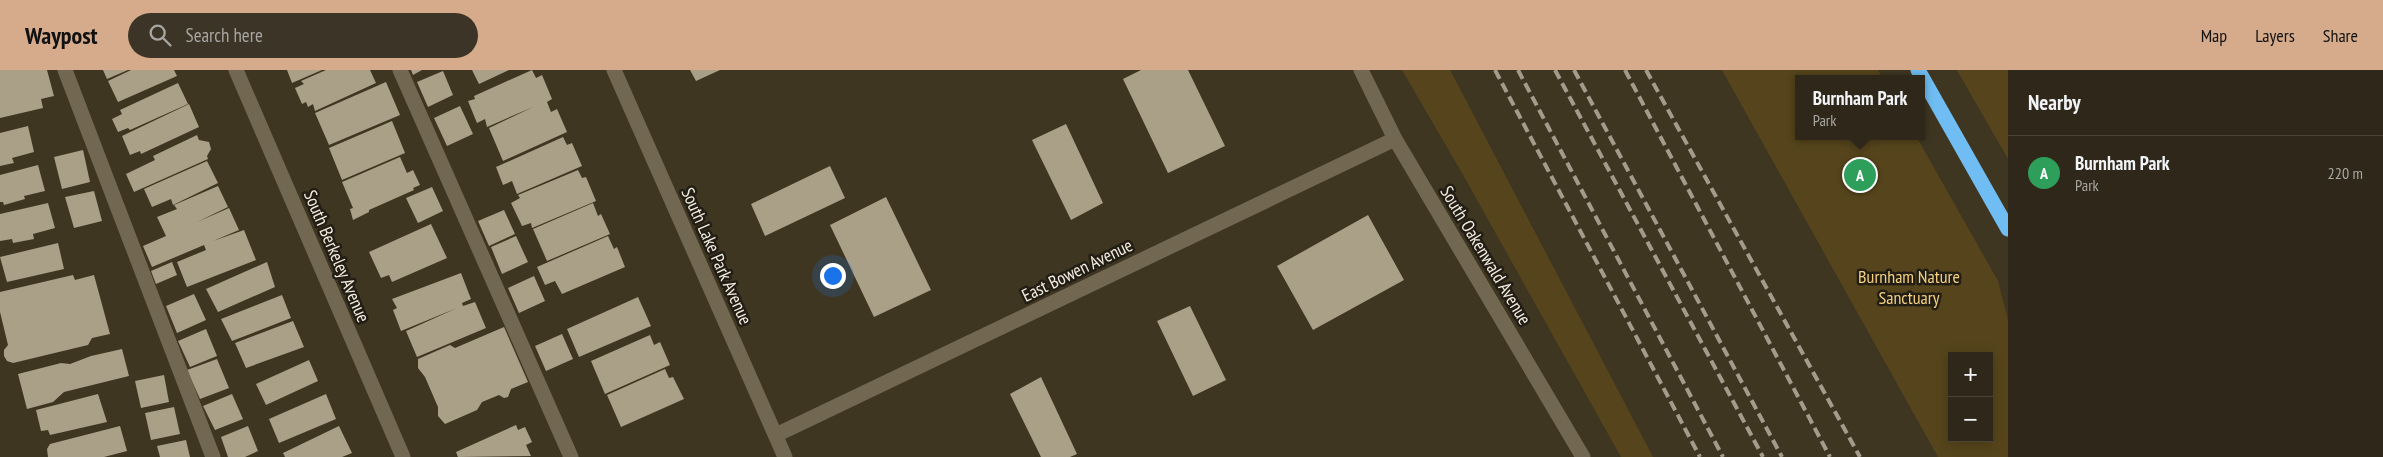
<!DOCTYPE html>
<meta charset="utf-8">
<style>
:root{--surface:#2f281a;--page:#3b3427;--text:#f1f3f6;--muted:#a7a6a2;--line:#4a4439;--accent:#d6ab8b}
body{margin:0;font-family:"PT Sans Narrow",sans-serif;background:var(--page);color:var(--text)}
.controls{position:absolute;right:15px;bottom:15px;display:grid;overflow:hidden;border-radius:0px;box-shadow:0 2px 12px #0003}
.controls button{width:45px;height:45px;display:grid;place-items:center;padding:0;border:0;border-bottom:1px solid var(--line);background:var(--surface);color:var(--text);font:25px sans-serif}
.you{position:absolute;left:832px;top:205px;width:18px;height:18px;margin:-12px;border:4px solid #fff;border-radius:50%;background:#1a73e8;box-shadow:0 0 0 8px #1a73e833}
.badge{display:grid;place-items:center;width:32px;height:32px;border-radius:50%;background:var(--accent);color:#fff;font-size:16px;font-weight:700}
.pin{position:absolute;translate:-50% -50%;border:2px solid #fff;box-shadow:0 1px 5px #0006}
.popup{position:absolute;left:1795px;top:5px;width:130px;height:65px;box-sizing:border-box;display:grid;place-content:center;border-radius:0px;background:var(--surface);filter:drop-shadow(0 1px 4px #0005);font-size:16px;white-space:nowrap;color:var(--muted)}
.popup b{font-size:19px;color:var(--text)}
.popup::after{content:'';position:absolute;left:50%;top:100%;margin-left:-10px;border:10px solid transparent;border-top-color:var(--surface)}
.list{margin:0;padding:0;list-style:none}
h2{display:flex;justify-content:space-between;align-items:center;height:65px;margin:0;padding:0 20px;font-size:21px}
h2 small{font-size:16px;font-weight:400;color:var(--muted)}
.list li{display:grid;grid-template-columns:32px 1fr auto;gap:15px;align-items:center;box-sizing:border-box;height:75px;padding:0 20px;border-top:1px solid var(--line)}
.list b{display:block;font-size:19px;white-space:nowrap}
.list p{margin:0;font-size:16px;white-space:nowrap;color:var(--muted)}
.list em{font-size:16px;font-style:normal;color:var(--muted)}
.icon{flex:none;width:28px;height:28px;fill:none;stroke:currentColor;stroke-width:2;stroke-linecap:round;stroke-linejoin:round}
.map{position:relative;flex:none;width:2008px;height:387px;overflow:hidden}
header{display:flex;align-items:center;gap:30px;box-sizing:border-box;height:70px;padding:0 25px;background:var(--accent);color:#111}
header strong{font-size:24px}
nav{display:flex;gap:28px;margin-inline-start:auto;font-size:18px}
.search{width:350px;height:45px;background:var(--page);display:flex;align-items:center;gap:12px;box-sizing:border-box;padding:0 18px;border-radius:28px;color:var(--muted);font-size:19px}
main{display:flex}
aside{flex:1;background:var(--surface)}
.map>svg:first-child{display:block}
.green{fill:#56451c;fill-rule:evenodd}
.building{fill:#aaa088}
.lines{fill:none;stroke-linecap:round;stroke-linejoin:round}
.lane{stroke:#726852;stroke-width:15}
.street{stroke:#726852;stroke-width:15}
.secondary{stroke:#726852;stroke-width:15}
.highway{stroke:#6fbdf2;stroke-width:15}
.rail{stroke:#a39c8c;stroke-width:4;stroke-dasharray:10 5;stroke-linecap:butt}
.labels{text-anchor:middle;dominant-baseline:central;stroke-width:5;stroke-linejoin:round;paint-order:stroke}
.street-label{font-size:18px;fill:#f2ecdf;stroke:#221e15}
.park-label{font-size:18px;fill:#f4d07f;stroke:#221e15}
</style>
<header>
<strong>Waypost</strong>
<div class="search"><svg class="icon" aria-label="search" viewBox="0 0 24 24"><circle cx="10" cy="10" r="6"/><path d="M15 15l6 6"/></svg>Search here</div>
<nav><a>Map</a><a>Layers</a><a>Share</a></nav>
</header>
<main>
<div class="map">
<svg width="2008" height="387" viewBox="0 0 2008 387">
<rect width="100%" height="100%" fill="#3f3622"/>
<!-- green -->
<path class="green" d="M1402,0H1450L1653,387H1621L1462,103Z
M1722,0H1878L1883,9H1799V66H1916L1998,211L2008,250V387H1938ZM1952,286H1989V368H1952Z
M1957,0H2008V89Z"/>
<!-- building -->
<path class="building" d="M0,0H47L54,26L41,29L43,38L0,48Z
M103,0H128L107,9Z
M131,0H174L177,6L118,32L108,11Z
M287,0H322L292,13Z
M326,0H370L376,13L315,41L313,34L308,37L306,32L302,34L295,18L304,14L301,11Z
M411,0H422L413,5Z
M472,0H509L479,14Z
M532,0L536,8L542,5L552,29L547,32L551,42L557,39L567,62L503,91L489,58L533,37L487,57L485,49L477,53L468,31L475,29L474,26Z
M690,0H720L696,11Z
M1141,0H1188L1225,76L1168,103L1123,9Z
M443,1L453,25L428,37L417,12Z
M386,12L400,45L329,75L315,43Z
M178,13L188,34L130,60L128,58L118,62L112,49L122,44L120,40Z
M189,34L199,57L141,84L140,81L130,85L122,66Z
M460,36L473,64L447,76L434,48Z
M392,51L405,83L342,110L329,78Z
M1066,54L1103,133L1071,150L1032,70Z
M28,56L34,82L12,88L14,93L0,96V63Z
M197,65L199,70L209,72L211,79L207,86L208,89L134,122L126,104L155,90L153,86Z
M563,67L567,75L572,73L582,96L517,124L512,111L503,115L496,97Z
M83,80L90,112L62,119L54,87Z
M400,87L407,103L413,100L420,115L413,118L414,120L369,140V142L353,150L350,139L353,138L342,112Z
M207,91L218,113L173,135L171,129L152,137L144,119Z
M38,95L45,121L24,126L25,129L4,135L3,132H0V105Z
M830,96L845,128L765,166L751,134Z
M578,100L582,108L586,107L596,131L532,158L531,153L522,156L511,133L520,128L518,125Z
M218,116L228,137L197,152L229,138L239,160L213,171L244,160L256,190L187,217L177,192L206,180L204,175L152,197L143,176L166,166L157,147L177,139L174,135Z
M432,117L443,141L418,153L406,128Z
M94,121L102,151L74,158L65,127Z
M886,127L931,220L874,247L830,155Z
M48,133L55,158L33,164L34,169L13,173L12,169L0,171V144Z
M593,133L598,146L601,144L610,164L547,191L533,159Z
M504,140L515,164L489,176L478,151Z
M1368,145L1404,210L1313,260L1277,196Z
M431,154L447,188L392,212L389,205L381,208L369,182Z
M516,166L528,192L502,204L491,177Z
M608,166L614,179L617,177L625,197L562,224L555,211L545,215L537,197Z
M58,173L64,199L7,212L0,187Z
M172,192L177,205L156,214L151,201Z
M267,192L275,217L218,242L206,219Z
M461,203L471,229L462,233L463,236L475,232L486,258L417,287L406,261L457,238L401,261L393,240L397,238L392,229Z
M73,205L75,210L94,205L110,264L92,268L88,275L13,293L7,291L4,286V280L8,275L0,242V222Z
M534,206L545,231L519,243L508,218Z
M194,224L206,250L177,263L166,236Z
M282,225L291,248L232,271L221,249Z
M638,227L651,256L579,287L567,259Z
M1190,236L1226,310L1193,326L1157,251Z
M293,251L304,277L246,298L235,273Z
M504,257L528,312L511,319L508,327L504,328L499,325L482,332L477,340L445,354L438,346V337L425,307L418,298V289L450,275L455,278Z
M206,259L217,286L190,297L178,271Z
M562,264L573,289L546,301L535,276Z
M650,265L654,275L660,272L670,295L605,324L591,291Z
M122,279L129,306L64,322L53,332L27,339L18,304L61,293L70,294L91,286Z
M217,289L229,318L200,329L187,300Z
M309,290L318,311L266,335L256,314Z
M665,299L669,308L673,307L684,329L621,357L607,325Z
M164,305L169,332L141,338L135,311Z
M1041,307L1077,384L1070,387H1041L1010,324Z
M98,324L107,352L50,365L48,360L41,361L36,340Z
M232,324L243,349L215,360L203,336Z
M326,324L336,349L279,373L269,349Z
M174,337L180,364L151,370L145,343Z
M516,355L518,360L525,357L532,372L526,375L531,386L458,387L456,382Z
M120,356L127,381L104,387H48L47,379L50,374Z
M248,356L258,381L245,387H228L221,367Z
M339,356L352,383L342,387H285L283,383Z
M186,370L190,387H160L157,376Z"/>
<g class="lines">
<!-- lane -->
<path class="lane" d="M65,0L213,387
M400,0L571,387"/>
<!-- street -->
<path class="street" d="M236,0L403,387
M1361,0L1395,69L1583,387
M776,365L1395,69"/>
<!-- secondary -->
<path class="secondary" d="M614,0L785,387"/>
<!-- highway -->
<path class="highway" d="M1918,0L2008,159"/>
<!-- rail -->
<path class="rail" d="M1495,0L1700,387
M1518,0L1723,387
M1555,0L1763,387
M1574,0L1782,387
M1625,0L1830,387
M1646,0L1860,387"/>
</g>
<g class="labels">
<!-- street labels -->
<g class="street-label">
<text transform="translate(1486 185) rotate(59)">South Oakenwald Avenue</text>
<text transform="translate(337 186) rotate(67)">South Berkeley Avenue</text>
<text transform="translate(717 186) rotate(66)">South Lake Park Avenue</text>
<text transform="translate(1077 200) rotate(-26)">East Bowen Avenue</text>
</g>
<!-- park labels -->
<g class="park-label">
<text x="1909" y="206">Burnham Nature<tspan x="1909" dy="21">Sanctuary</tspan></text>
</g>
</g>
</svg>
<div class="controls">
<button>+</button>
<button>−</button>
</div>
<div class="you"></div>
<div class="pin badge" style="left:1860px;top:105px;background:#2e9e5b">A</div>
<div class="popup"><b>Burnham Park</b>Park</div>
</div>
<aside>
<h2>Nearby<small></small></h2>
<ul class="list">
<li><span class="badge" style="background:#2e9e5b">A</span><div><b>Burnham Park</b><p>Park</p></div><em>220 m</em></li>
</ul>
</aside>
</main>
